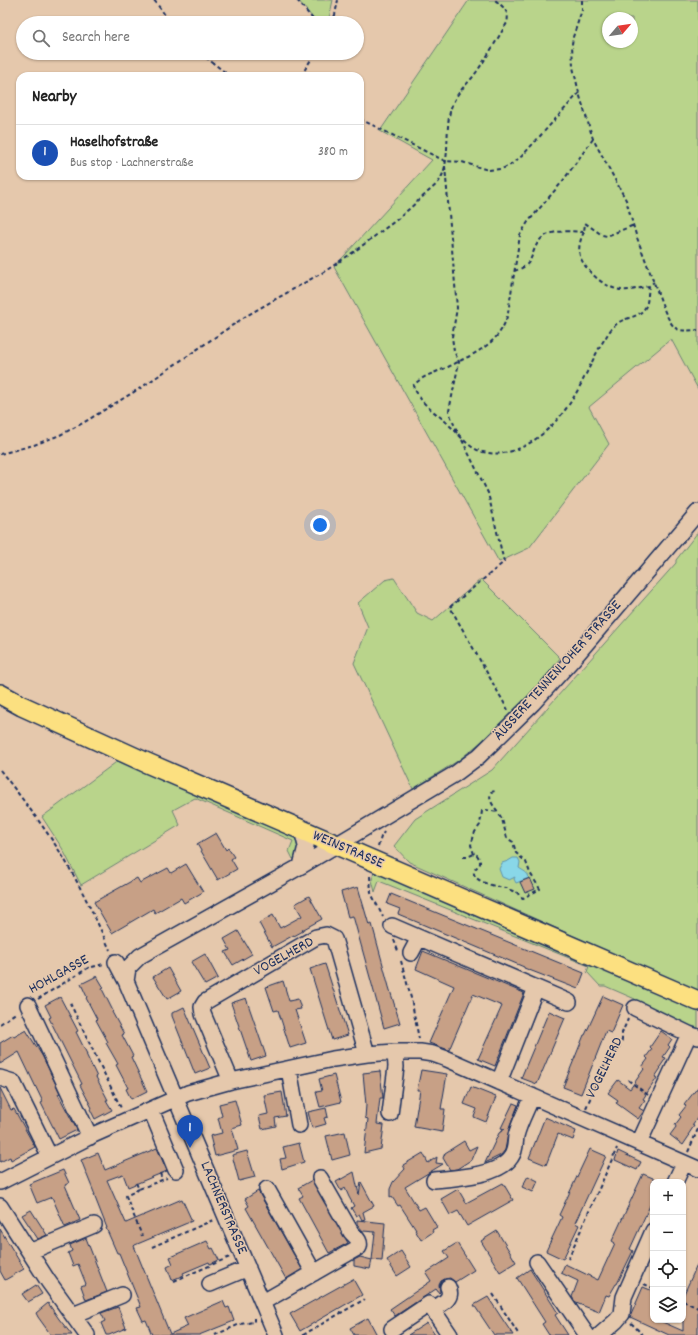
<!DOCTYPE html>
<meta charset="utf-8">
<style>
:root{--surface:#fff;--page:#f6f6f6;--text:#222;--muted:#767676;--line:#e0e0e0;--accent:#db2777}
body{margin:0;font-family:Dekko,sans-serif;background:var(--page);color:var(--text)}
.controls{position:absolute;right:12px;bottom:12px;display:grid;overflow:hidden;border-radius:8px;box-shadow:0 1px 3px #0004}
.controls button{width:36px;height:36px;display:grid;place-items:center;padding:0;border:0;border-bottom:1px solid var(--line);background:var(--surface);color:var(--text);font:20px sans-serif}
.compass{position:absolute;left:602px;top:12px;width:36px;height:36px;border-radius:50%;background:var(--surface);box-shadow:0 1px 3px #0004;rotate:61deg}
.you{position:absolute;left:320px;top:525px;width:14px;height:14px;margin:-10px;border:3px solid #fff;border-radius:50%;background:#1a73e8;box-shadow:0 0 0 6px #1a73e833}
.badge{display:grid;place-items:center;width:26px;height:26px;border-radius:50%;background:var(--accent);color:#fff;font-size:13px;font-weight:700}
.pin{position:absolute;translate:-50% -33px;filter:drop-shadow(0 1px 2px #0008)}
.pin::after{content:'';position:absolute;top:21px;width:14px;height:12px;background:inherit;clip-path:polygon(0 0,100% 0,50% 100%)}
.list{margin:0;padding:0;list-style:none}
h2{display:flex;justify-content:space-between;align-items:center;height:52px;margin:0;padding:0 16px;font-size:17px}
h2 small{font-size:13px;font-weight:400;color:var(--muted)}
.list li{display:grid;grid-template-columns:26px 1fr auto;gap:12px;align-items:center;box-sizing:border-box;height:56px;padding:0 16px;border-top:1px solid var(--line)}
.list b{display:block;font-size:15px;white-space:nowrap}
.list p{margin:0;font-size:13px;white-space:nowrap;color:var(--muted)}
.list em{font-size:13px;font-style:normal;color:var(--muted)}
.icon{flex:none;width:22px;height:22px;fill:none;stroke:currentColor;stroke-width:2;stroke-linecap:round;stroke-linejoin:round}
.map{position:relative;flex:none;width:698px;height:1335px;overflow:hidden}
.search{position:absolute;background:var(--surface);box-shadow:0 1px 3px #0004;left:16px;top:16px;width:348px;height:44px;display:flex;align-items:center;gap:10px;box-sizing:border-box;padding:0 14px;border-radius:22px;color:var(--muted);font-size:15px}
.panel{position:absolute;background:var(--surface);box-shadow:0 1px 3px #0004;left:16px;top:72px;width:348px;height:108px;border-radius:12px}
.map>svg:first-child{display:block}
.green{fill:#b9d48b;stroke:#6a8274;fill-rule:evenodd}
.water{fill:#89d7e8;stroke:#5d94b1}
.building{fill:#c7a086;stroke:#1b2f5e}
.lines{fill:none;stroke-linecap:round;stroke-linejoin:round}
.minor-casing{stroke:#1b2f5e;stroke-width:18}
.major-casing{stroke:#1b2f5e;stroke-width:22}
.path{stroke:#1b2f5e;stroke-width:2;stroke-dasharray:4 3;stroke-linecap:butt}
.minor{stroke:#e5c8ac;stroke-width:15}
.major{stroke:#fce080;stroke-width:19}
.labels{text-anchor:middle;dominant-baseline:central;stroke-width:3;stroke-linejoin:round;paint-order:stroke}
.street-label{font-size:15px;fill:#1b2f5e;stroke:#e5c8ac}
</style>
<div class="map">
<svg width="698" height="1335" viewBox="0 0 698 1335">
<rect width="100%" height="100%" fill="#e5c8ac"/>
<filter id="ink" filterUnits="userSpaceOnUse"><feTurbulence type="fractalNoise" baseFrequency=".025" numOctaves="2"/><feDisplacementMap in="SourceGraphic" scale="8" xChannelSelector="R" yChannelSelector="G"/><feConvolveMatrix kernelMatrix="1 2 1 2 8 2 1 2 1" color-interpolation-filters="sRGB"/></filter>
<g filter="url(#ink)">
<!-- green -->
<path class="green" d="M298,0H333L328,23H317Z
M469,0H698V389L671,339L589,407L609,444L529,548L499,562L334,267L432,160L380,131ZM608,18H632V42H608Z
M698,532V992L409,862L394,846L415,819L492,770L676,563V560Z
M394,578L417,613L433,621L481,579L560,658L535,691L492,733L459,760L413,789L354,663L368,627L358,603L385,580Z
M119,760L292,832L301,843L299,856L293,859L289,851L293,841L195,798L173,810L180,825L81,885L62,848L42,817Z
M375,868L531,939L698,1008V1030L638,1003L635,999L605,986H600L587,972L589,966L379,881L375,892L372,880Z"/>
<!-- water -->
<path class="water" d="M513,858H518L520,862L519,868C523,871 528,872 529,878L516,883L514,879L515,877L509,880L502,877L499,869L502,863L508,861Z"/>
<!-- building -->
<path class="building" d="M216,833L226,850L228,848L234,857L231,859L237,869L218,880L197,844Z
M186,864L203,892L184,903L181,898L155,913L153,909L112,933L94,902L137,878L140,883L168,868L171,873Z
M530,878L535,889L525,893L520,882Z
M358,887L369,925L372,924L389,987L400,1023L384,1028L353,916L348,917L341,892Z
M391,894L584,973L578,989L524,968V967L398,914L400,909L387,904Z
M309,896L322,919L302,930L303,931L294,936V935L272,947L259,923L273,915L280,928L302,916L295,904Z
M238,931L252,954L233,965L225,952L230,950L224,939Z
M423,951L524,993L495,1066L478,1059L502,1006L473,994L449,1050L429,1043L454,986L416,969Z
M205,954L218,978L205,985L191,962Z
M325,964L348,1035L332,1040L310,969Z
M168,968L181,991L167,999L153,977Z
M97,976L104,988L102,989L113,1011L112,1012L124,1034L122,1035L133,1056L131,1057L147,1091L131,1099L126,1089L128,1088L116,1065L118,1064L106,1043L108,1042L96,1020L97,1019L86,998L87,997L81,984Z
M283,981L289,1001L298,999L301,1009L295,1010L306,1043L290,1048L278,1010L274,1011L266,987Z
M603,996L623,1005L611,1033L606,1031L581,1094L563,1087L584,1035H585Z
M60,997L78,1031L76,1032L87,1054H86L97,1077H96L108,1100H106L112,1110L95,1119L90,1109L92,1108L80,1085L82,1084L49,1018L51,1017L45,1005Z
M246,998L266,1056L251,1061L231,1003Z
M184,1007L210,1068L195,1074L172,1016V1013Z
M549,1011L565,1018L537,1084L521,1078Z
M26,1030L43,1057L60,1093L58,1094L77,1130L59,1139L41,1103L43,1102L19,1052L0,1064V1043L13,1035L14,1037Z
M661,1031L672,1039L668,1045L670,1047L663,1057L666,1058L660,1067L661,1068L655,1077L657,1078L643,1099L645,1100L639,1108L644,1111L638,1119L616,1103L618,1100L608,1093L618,1080L630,1089L644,1069L642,1067L648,1059L646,1057L652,1049L650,1047Z
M421,1070L447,1074L441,1109H445L442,1132L414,1127L420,1090H417Z
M380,1071L383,1098H380L377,1124L384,1125L381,1149L364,1153L368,1119L365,1118L366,1105L363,1073Z
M334,1075L341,1102L320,1107L316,1092L322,1091L319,1079Z
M471,1087L496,1097L486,1122L474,1117L477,1109L464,1104Z
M698,1087V1117L692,1125L694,1126L688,1135L689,1136L683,1145L670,1135L676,1127L675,1125L681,1117L679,1115L686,1106L684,1105Z
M0,1088L11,1110L14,1109L35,1147L11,1160L10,1157L0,1162Z
M282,1092L286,1116L275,1118L276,1126L262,1129L259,1116L268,1114L264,1095Z
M235,1100L242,1125L232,1128L238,1150L215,1156L210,1136L222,1133L218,1118L222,1116L219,1104Z
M513,1103L518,1105L509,1129L505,1150L501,1155L485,1163L499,1133L505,1129L501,1128Z
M326,1108L328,1117L324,1118L326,1124L312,1128L308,1112Z
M545,1117L576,1131L573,1140L558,1134L546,1165L529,1158Z
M345,1132L350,1155L332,1160L326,1136Z
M464,1141L469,1150L477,1146L471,1160L457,1169L450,1170L443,1158L445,1153Z
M299,1143L304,1162L282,1169L280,1159L286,1158L283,1147Z
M157,1148L167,1171L128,1187L123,1174L107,1180L126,1223L182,1199L192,1221L135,1245L134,1246L170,1334L188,1326L184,1318L223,1301L226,1308L229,1307L234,1321L199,1335H152L146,1320L143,1321L137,1308L141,1307L119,1253H117L106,1228H107L94,1195H95L81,1160L98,1153L105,1170Z
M590,1149L606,1156L575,1223L579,1225L563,1259L546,1251L562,1217L559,1215Z
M247,1151L255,1177L239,1181L232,1155Z
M618,1151L641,1162L637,1170L615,1160Z
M423,1153L428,1163L437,1157L436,1163L443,1164L405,1187L419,1210L425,1207L437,1227L432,1230L433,1232L421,1240L415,1230H416L400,1205L398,1206L392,1197L390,1198V1189L393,1182L405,1169L403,1165Z
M63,1170L69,1183L65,1185L80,1220L65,1227L52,1197L37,1203L29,1184Z
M354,1172L359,1195L361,1182L374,1206L363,1212L365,1219L362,1220L359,1214L356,1216L351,1208L354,1206L349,1197L345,1188L341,1191L336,1182Z
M643,1174L653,1178V1199L630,1249L633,1251L617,1284H616L609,1296L606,1295L599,1312L576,1303L572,1297L578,1281L561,1273L565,1264L598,1280L615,1243L612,1241Z
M528,1176L538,1181L533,1192L522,1187Z
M312,1180L348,1243L329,1253L299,1198L303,1196L298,1188Z
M503,1183L513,1200L467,1226L458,1211L450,1215L441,1199L458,1189L466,1203Z
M258,1191L302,1269L286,1279L246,1208L249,1206L245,1199Z
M31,1210L47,1235L38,1239L22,1215Z
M357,1220L385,1223L382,1261L372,1260L375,1232L363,1231L357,1224Z
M0,1229L24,1269L5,1280L0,1271Z
M497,1231L516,1262L500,1272L481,1241Z
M86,1238L107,1292L86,1300L81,1286L86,1284L78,1264L73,1266L68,1253L72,1251L70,1245Z
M207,1241L211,1249L213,1248L219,1260L210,1264L209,1262L183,1273L184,1275L172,1280L167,1267L173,1264L170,1257Z
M457,1243L474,1270L455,1282L450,1278L445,1279L441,1281L439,1285L440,1292L439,1293L436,1289L395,1316L390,1309L431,1281L426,1273L449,1258L444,1251Z
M401,1251L411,1267L397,1276L387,1260Z
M360,1257L372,1260L370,1269L354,1266V1260Z
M698,1263V1335H669L630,1317L643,1287L653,1291V1320H658L683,1331V1296Z
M530,1269L558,1313L555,1315L568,1335H549L542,1324L545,1322L517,1278Z
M353,1279L362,1295L300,1331L290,1314Z
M36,1285L42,1294L28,1302L22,1294Z
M488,1297L501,1317L513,1335H494L474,1305Z
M48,1303L59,1319L72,1335H51L38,1317L36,1313Z
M118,1307L126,1328L109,1335H106L101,1323L105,1321L101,1313Z
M368,1318L377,1335H354L350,1328Z
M427,1323L435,1335H408Z"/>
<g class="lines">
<!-- minor casing -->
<g class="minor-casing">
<path id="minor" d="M301,866L306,846L302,830
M392,926L569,1002
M411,953L419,938
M116,962L126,981L276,1335
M126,981L128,968L140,956L301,866L455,774L479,756L533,703L573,659L698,512
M28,1005L90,1137
M635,1008L689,1034
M289,1069L299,1125
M0,1078L13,1082L50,1157
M231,1081L203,1014L202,1007L205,1002L316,937L326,935L334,939L337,949L367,1054
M499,1082L536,988
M151,1110L176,1170
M390,1114L396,1067L395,1052
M639,1143L689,1034L698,1037
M434,1180C456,1178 499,1176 511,1157C516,1150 515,1143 516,1136C519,1123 527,1109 532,1096
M0,1182L93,1135L188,1093L231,1081L333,1059L367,1054L395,1052H420L433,1054L447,1059L698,1169
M675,1182L684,1163
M267,1189L314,1273
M0,1206L48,1281L87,1335
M30,1253L34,1250L94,1225
M537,1262L587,1335
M210,1284L248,1268
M263,1302L359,1247C361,1240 355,1237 351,1232L320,1178
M433,1309C441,1304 454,1299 448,1287
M73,1315L122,1295
M392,1329L429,1304L450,1335
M600,1335L616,1321L622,1314L624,1297L653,1231"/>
</g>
<!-- major casing -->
<g class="major-casing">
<path id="major" d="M0,694L22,706L147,763L698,1001"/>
</g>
<!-- path -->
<path class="path" d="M154,0L171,23
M297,0L316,23
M582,0V10L573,37L572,44L573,67L579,93L593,139L626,200L636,235L665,312C675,332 676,331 698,330
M331,23L335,15L338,0
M200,53L230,76
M301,76L315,53
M360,119L445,161L462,162L488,170L501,169L509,166L522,156L579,93
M593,139L562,182L528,222L520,235L508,313C502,337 488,346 468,357C461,360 455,364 448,367C435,373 423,375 413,386C417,393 421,401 427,406C434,413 443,418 450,426C460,435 468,448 483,452C518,461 552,430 570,403C584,382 592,358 606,337C609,332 613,326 618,323C627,316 639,319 646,306C648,301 648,292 649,286L654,282
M445,166L457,308L452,337L454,351L459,362L449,411L452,420L459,435
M584,232C580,240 578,248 580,256C585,271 606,289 622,290C631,291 640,288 649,286
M514,271C535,265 529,255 539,241C548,229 571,231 584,232L585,223L602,235L607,236L634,225
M462,440L488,493L504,562L450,607L508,710
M0,454L34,445L60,435L83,423L142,387L246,316L327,270L355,251L399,218L438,183C452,163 444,131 451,108C455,95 464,87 472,78C485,61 496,41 507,23C510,11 503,7 495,0
M0,770C21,797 42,824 60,852C79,883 95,917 110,950
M378,847L381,837L384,832
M474,854L471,845L475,832L480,825L482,811L486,810L498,812C494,806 488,801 491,792L495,791
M463,857H467L474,854L477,855C485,867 475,865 474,872C472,882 500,888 507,888L510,890L518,893L519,896L523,898L540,889L530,873L526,862L516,853L513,842L507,838L502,819L498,812
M370,876L371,893L383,917
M394,940L398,951
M401,961L411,998L419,1039
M38,999L88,968L104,964
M70,1003L121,1108
M0,1024L17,1012
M628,1080L648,1095
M586,1108L606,1062L614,1058L622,1040V1033L628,1019
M688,1152L698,1129
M160,1173L162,1180
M136,1183L139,1189L167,1178
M139,1189L126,1196L142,1236
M152,1247L213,1220
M568,1259L617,1148
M174,1281L230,1257
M644,1284L653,1288
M493,1294L519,1335
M683,1301L698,1308
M631,1323L643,1335
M215,1335L240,1324L254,1322V1318
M303,1335L365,1299"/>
<!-- minor -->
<use href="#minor" class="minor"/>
<!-- major -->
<use href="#major" class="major"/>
</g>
</g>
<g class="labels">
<!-- street labels -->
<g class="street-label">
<text transform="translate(558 671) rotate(-48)">ÄUSSERE TENNENLOHER STRASSE</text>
<text transform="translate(348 850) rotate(23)">WEINSTRASSE</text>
<text transform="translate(284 957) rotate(-29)">VOGELHERD</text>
<text transform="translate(59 975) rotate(-29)">HOHLGASSE</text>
<text transform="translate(605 1068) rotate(-64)">VOGELHERD</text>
<text transform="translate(223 1208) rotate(67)">LACHNERSTRASSE</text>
</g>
</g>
</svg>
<div class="controls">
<button>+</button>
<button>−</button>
<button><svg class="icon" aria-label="locate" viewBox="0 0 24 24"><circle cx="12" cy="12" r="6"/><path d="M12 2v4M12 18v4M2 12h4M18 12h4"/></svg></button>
<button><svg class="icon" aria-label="layers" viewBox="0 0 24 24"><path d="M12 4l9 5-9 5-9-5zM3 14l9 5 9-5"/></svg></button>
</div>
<svg class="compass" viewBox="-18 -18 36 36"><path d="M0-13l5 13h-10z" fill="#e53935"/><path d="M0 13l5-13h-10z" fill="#767676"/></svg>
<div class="you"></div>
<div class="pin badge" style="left:190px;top:1148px;background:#1a4fb4">1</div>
<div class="search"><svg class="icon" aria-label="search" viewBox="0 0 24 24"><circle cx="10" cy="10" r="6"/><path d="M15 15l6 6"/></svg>Search here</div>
<section class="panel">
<h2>Nearby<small></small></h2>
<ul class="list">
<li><span class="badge" style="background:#1a4fb4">1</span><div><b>Haselhofstraße</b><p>Bus stop · Lachnerstraße</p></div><em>380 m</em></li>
</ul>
</section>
</div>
